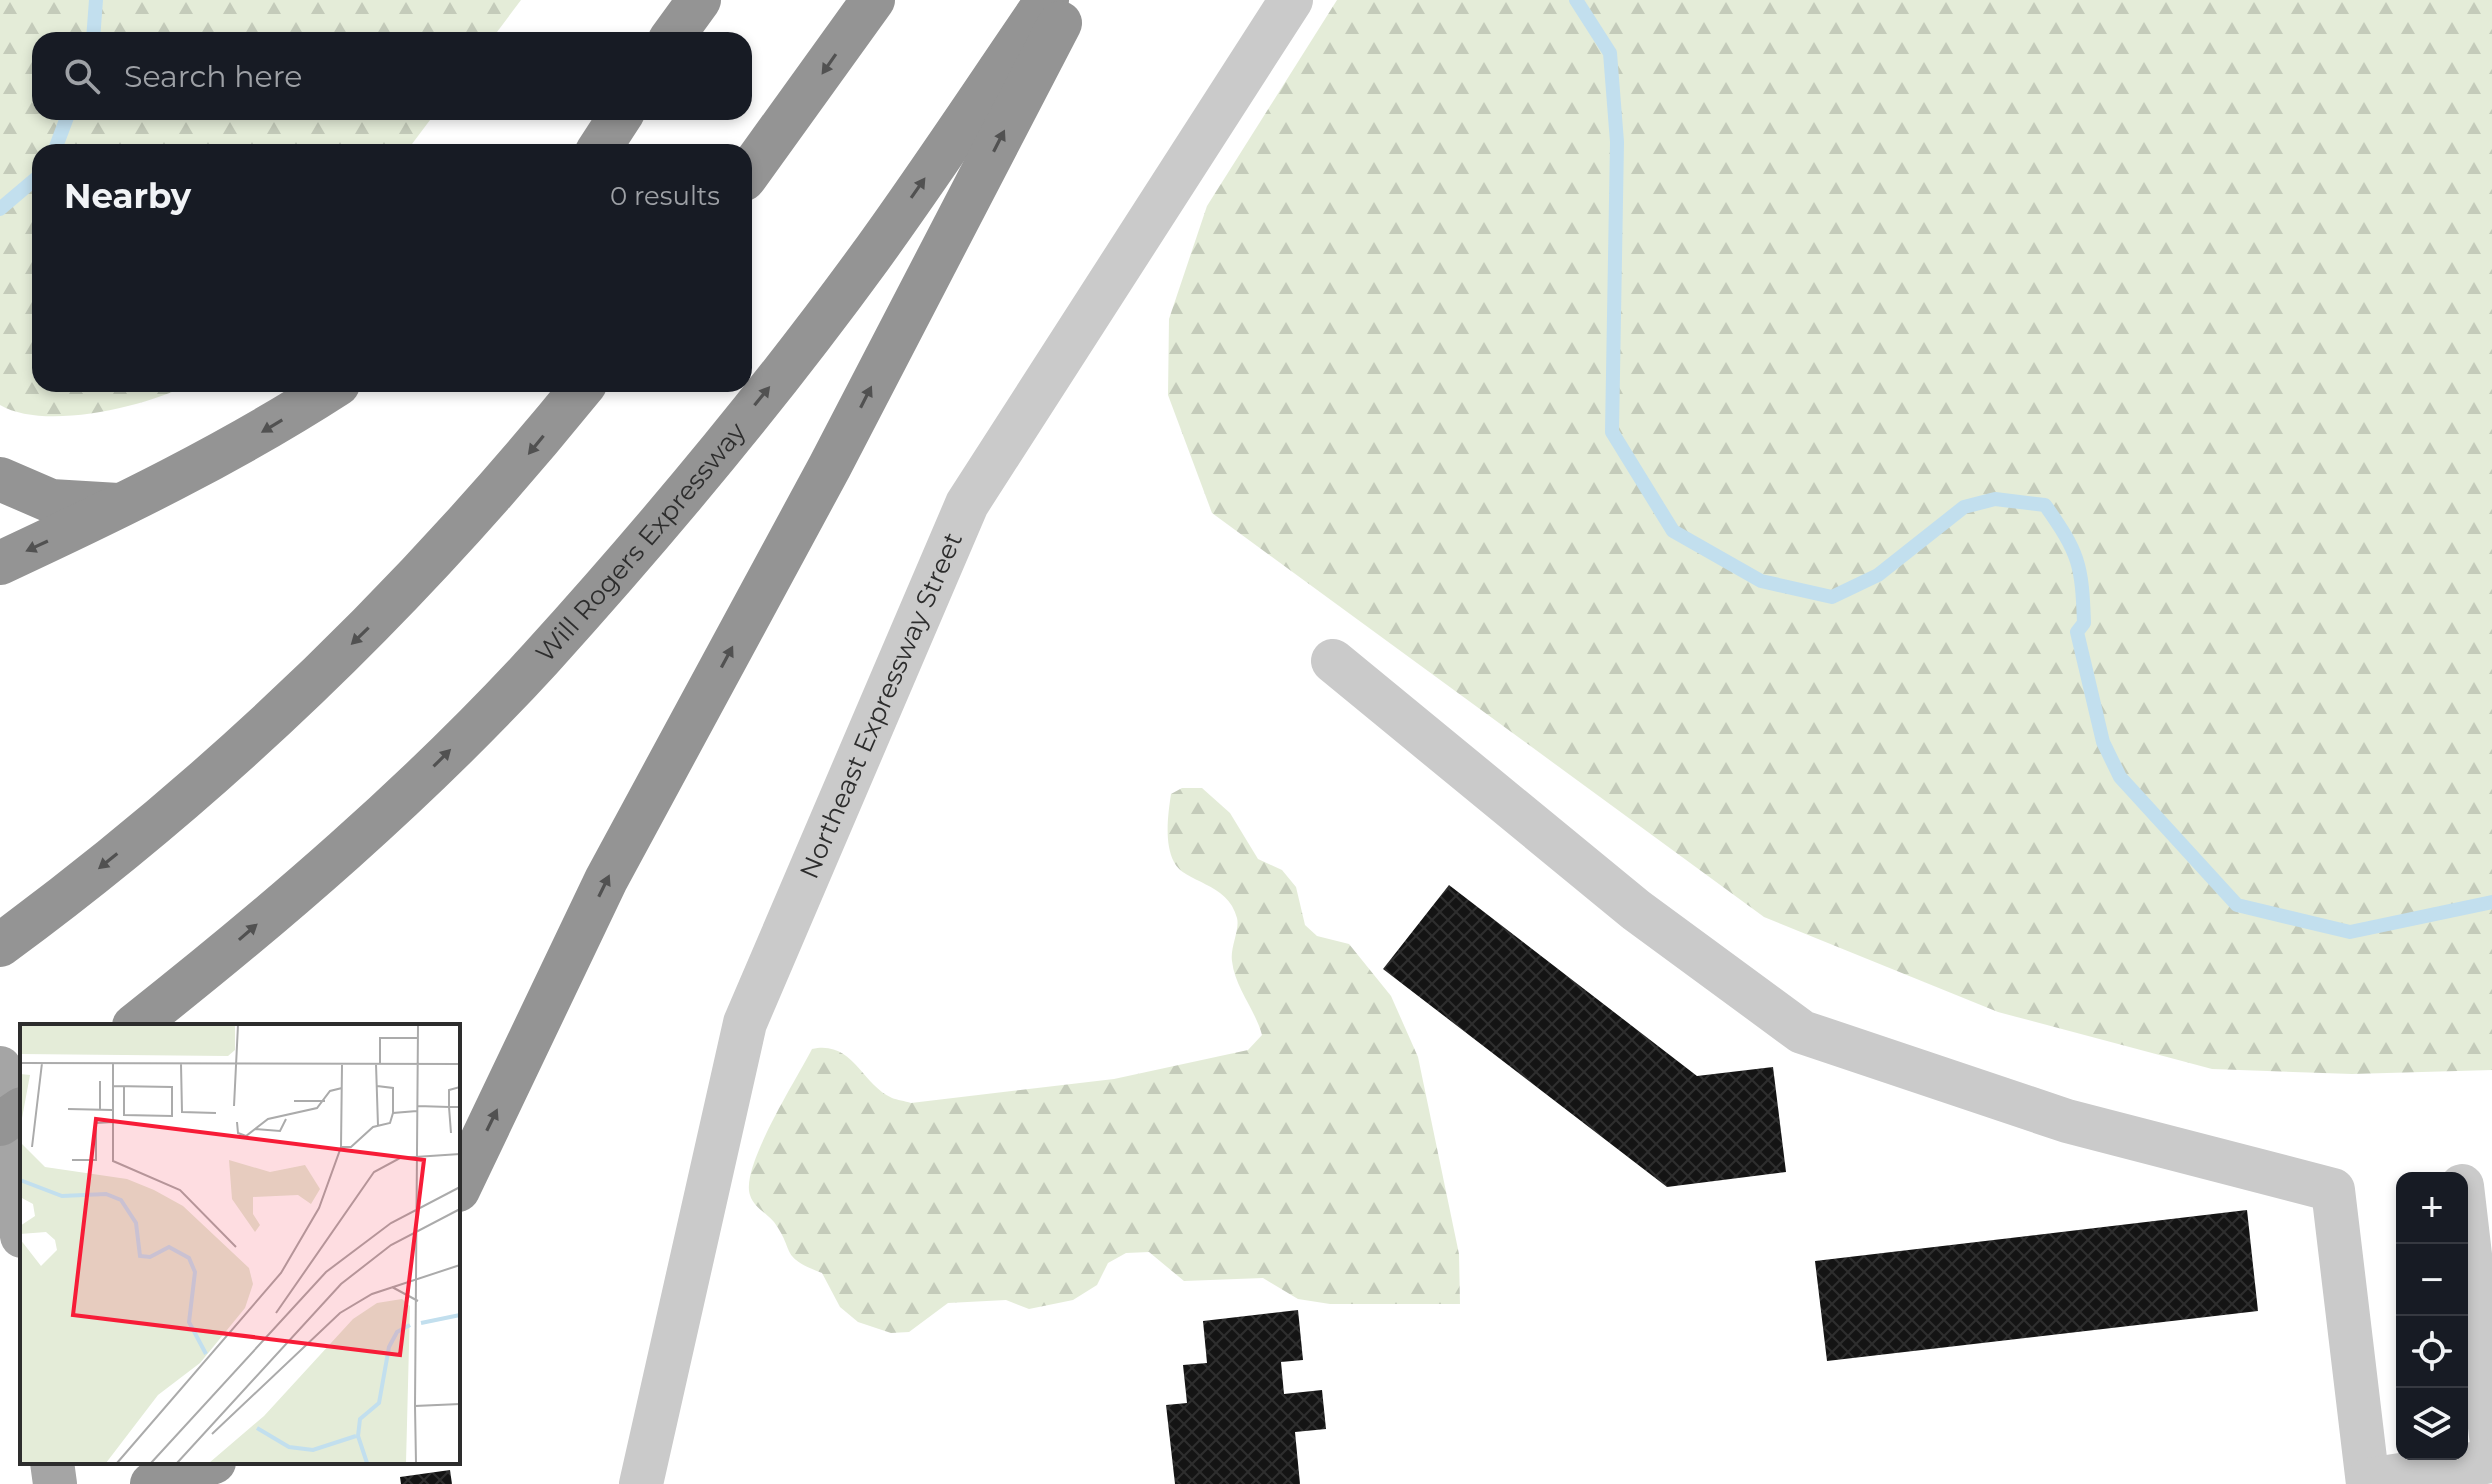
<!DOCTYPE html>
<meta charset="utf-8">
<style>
:root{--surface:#171b24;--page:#20242c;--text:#f1f3f6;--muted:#9ea1a6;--line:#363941}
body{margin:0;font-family:Montserrat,sans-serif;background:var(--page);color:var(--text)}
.controls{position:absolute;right:24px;bottom:24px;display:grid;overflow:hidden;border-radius:16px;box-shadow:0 4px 12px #0003}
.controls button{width:72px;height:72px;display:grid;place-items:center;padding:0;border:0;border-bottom:2px solid var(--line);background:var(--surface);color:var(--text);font:40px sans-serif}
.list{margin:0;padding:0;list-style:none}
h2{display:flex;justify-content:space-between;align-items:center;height:104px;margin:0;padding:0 32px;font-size:34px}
h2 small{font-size:26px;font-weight:400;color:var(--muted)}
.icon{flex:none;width:44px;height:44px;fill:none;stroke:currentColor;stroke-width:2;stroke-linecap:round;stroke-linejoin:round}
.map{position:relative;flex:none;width:2492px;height:1484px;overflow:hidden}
.search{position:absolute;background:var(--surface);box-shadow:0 4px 12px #0003;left:32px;top:32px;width:720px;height:88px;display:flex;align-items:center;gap:20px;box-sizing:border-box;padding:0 28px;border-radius:24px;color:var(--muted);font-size:30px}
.panel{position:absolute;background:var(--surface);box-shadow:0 4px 12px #0003;left:32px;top:144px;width:720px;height:248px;border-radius:24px}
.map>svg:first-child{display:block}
.forest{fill:url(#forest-firs)}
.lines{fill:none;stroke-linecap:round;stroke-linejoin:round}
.stream{stroke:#c2dfee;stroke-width:14}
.building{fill:url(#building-cross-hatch)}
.minor{stroke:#cacaca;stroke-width:44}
.major{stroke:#a5a5a5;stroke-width:44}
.highway{stroke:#949494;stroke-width:44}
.highway-bridge{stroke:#949494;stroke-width:44}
.oneway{fill:#515151}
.labels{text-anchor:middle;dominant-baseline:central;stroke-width:8;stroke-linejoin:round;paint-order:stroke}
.street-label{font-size:26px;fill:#2d2d2d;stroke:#fff}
.inset-river{fill:none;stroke:#c2dfee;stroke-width:4}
.inset-road{fill:none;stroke:#ababab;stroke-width:2}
.view{fill:#f71c37;fill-opacity:0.15;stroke:#f71c37;stroke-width:4}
.inset-edge{fill:none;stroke:#2d2d2d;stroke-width:4}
</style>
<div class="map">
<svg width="2492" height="1484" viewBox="0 0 2492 1484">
<defs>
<pattern id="forest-firs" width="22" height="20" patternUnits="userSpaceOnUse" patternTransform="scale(2)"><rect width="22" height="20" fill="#e4ecd8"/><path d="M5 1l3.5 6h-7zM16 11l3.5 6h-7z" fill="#c4cbba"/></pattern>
<pattern id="building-cross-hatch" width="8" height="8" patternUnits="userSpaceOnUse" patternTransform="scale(2)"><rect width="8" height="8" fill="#141414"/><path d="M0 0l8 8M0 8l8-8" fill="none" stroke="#2e2e2e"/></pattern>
</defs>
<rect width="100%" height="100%" fill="#fff"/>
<!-- forest -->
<path class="forest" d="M0,0H521L491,40H40V112H436L406,152H40V384H189C146,407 44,431 0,405Z
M1337,0H2492V1070L2352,1074L2212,1069L1998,1012L1764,917L1212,513L1168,395L1169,319L1207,206Z
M1182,788H1202L1230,813L1258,859L1282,870L1296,887L1305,925L1317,936L1349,944L1391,996L1418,1057L1459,1254L1460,1304H1330L1298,1299L1263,1278L1184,1281L1149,1252L1126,1253L1108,1263L1097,1285L1073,1300L1029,1309L1006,1300L948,1303L909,1332L891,1333L858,1322L840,1307L822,1273C778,1256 796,1252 774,1222C766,1212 754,1208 750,1195C740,1167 798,1077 812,1049C853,1040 861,1084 892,1098C897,1100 905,1101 911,1103L1114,1079L1248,1050L1262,1035C1255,1009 1235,988 1232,961C1230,947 1240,930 1237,918C1228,882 1184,883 1174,862C1164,843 1168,814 1171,794Z"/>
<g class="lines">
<!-- stream -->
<path class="stream" d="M1576,0L1610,53L1617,142L1612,432L1673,531L1761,581L1832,597L1878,575L1964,507L1995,499L2045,505C2079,553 2082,564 2084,623L2077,632L2103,742L2120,777L2237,905L2350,932L2492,902
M93,40L96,0
M54,152L69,112
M0,209L40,175"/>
</g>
<!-- building -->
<path class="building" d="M1449,885L1697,1076L1773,1067L1786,1172L1667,1187L1383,969Z
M2247,1210L2258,1311L1827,1361L1815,1261Z
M1298,1310L1303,1360L1281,1362L1284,1394L1322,1390L1326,1429L1295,1432L1300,1484H1175L1166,1405L1187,1403L1183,1365L1207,1363L1203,1321Z
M450,1470L452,1484H401L400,1477Z"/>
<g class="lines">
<!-- minor -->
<g class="minor">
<path d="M1333,661L1636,910L1802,1032L2067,1121L2333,1190L2368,1484"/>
<path d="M2462,1186L2492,1444"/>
<path d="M2368,1480L2492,1461"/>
<path id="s1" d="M641,1484L745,1023L967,504L1291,0"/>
</g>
<!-- major -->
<path class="major" d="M0,1068L22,1236
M52,1462L55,1484"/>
<!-- highway -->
<g class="highway">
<path d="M670,40L699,0"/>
<path d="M597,152L623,112"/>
<path d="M744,179L873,0"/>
<path d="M0,479L51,501L118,505"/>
<path d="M0,563C116,509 230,454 338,384"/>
<path d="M0,945C218,785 415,594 585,384"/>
<path id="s2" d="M134,1026C276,914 417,793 540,659C656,531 768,397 870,257C931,173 988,86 1047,0"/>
<path d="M458,1190L606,880L830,466L1060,23"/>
<path d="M152,1484L214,1462"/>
</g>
<!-- highway-bridge -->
<path class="highway-bridge" d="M0,1124L22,1109"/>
</g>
<!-- one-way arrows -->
<defs><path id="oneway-solid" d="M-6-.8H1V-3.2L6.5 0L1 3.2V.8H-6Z" transform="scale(2)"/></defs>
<g class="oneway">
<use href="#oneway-solid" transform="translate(829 64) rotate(125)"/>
<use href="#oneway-solid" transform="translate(999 141) rotate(-63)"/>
<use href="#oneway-solid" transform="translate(918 188) rotate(-55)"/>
<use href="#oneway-solid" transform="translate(762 396) rotate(-51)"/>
<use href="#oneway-solid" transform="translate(866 397) rotate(-63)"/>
<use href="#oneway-solid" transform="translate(272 426) rotate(149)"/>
<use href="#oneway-solid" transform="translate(536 445) rotate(129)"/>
<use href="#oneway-solid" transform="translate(37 546) rotate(155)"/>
<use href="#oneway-solid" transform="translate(360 636) rotate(136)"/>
<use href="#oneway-solid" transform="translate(727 657) rotate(-62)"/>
<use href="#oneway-solid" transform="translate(442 758) rotate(-45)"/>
<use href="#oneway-solid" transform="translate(108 861) rotate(141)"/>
<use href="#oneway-solid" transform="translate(604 886) rotate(-64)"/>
<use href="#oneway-solid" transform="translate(248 932) rotate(-41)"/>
<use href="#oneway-solid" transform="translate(492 1120) rotate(-64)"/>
</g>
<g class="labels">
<!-- street labels -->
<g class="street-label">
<text stroke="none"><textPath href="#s2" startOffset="702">Will Rogers Expressway</textPath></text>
<text stroke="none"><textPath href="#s1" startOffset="818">Northeast Expressway Street</textPath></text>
</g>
</g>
<!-- overview -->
<g transform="translate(20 1024)">
<rect width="440" height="440" fill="#fff"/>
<path d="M0,1H215V26L208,32L0,30ZM0,50L10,51L0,105ZM0,118L25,143L107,155L134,166L163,182L229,244L233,260L225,284L180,339L138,371L86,439H0V215L21,242L37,226L35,216L26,208L0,210V202L15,192L13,180L0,173ZM209,136L250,148L285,141L300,165L291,180L278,171L233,173V190L240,201L235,208L212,175ZM382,275L390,282L386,439H189L244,392L333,295L357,279Z" fill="#e4ecd8"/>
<path class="inset-river" d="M0,156L42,172L86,170L101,176L116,199L120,232L130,233L149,223L169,234L175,248L169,298L186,330M401,299L440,291M237,404L269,423L293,426L336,412M347,439L338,412L340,395L359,379L369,323L377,308L390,301"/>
<path class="inset-road" d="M0,39L440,40M93,40V137L160,166L216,223M161,40L162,88L196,89M356,40L358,102M360,40V14H398M80,57V86M93,62L152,63V92L104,91V63M357,62L373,64V89M274,77H305M214,82L218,1M397,82L429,83V66L440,63M48,85L93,86M217,98L218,109L226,112L248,95L297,84L310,67L322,64M235,105L260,107L266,95M431,109L429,83H440M12,123L22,39M321,123H331L353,103L370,99L373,89L397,87M52,136H76V99L93,98M372,263L398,277M256,289L354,148L380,134L440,130M395,382L398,1M192,410L320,289L352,270L440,241M97,439L261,249L299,184L321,123L322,41M131,439L306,248L371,199L440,163M157,439L321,260L371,221L440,185M396,439L395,382L440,380"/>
<path class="view" d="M76,95L404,136L380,331L53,291Z"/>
<rect width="440" height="440" class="inset-edge"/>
</g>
</svg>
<div class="controls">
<button>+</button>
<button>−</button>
<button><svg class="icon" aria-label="locate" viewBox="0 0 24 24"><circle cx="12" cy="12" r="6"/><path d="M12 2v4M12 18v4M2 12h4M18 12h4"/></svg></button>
<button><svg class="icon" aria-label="layers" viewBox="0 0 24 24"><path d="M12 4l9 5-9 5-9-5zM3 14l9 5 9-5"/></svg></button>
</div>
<div class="search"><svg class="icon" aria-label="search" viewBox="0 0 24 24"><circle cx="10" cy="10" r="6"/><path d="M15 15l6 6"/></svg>Search here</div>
<section class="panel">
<h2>Nearby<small>0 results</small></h2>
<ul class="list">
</ul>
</section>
</div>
